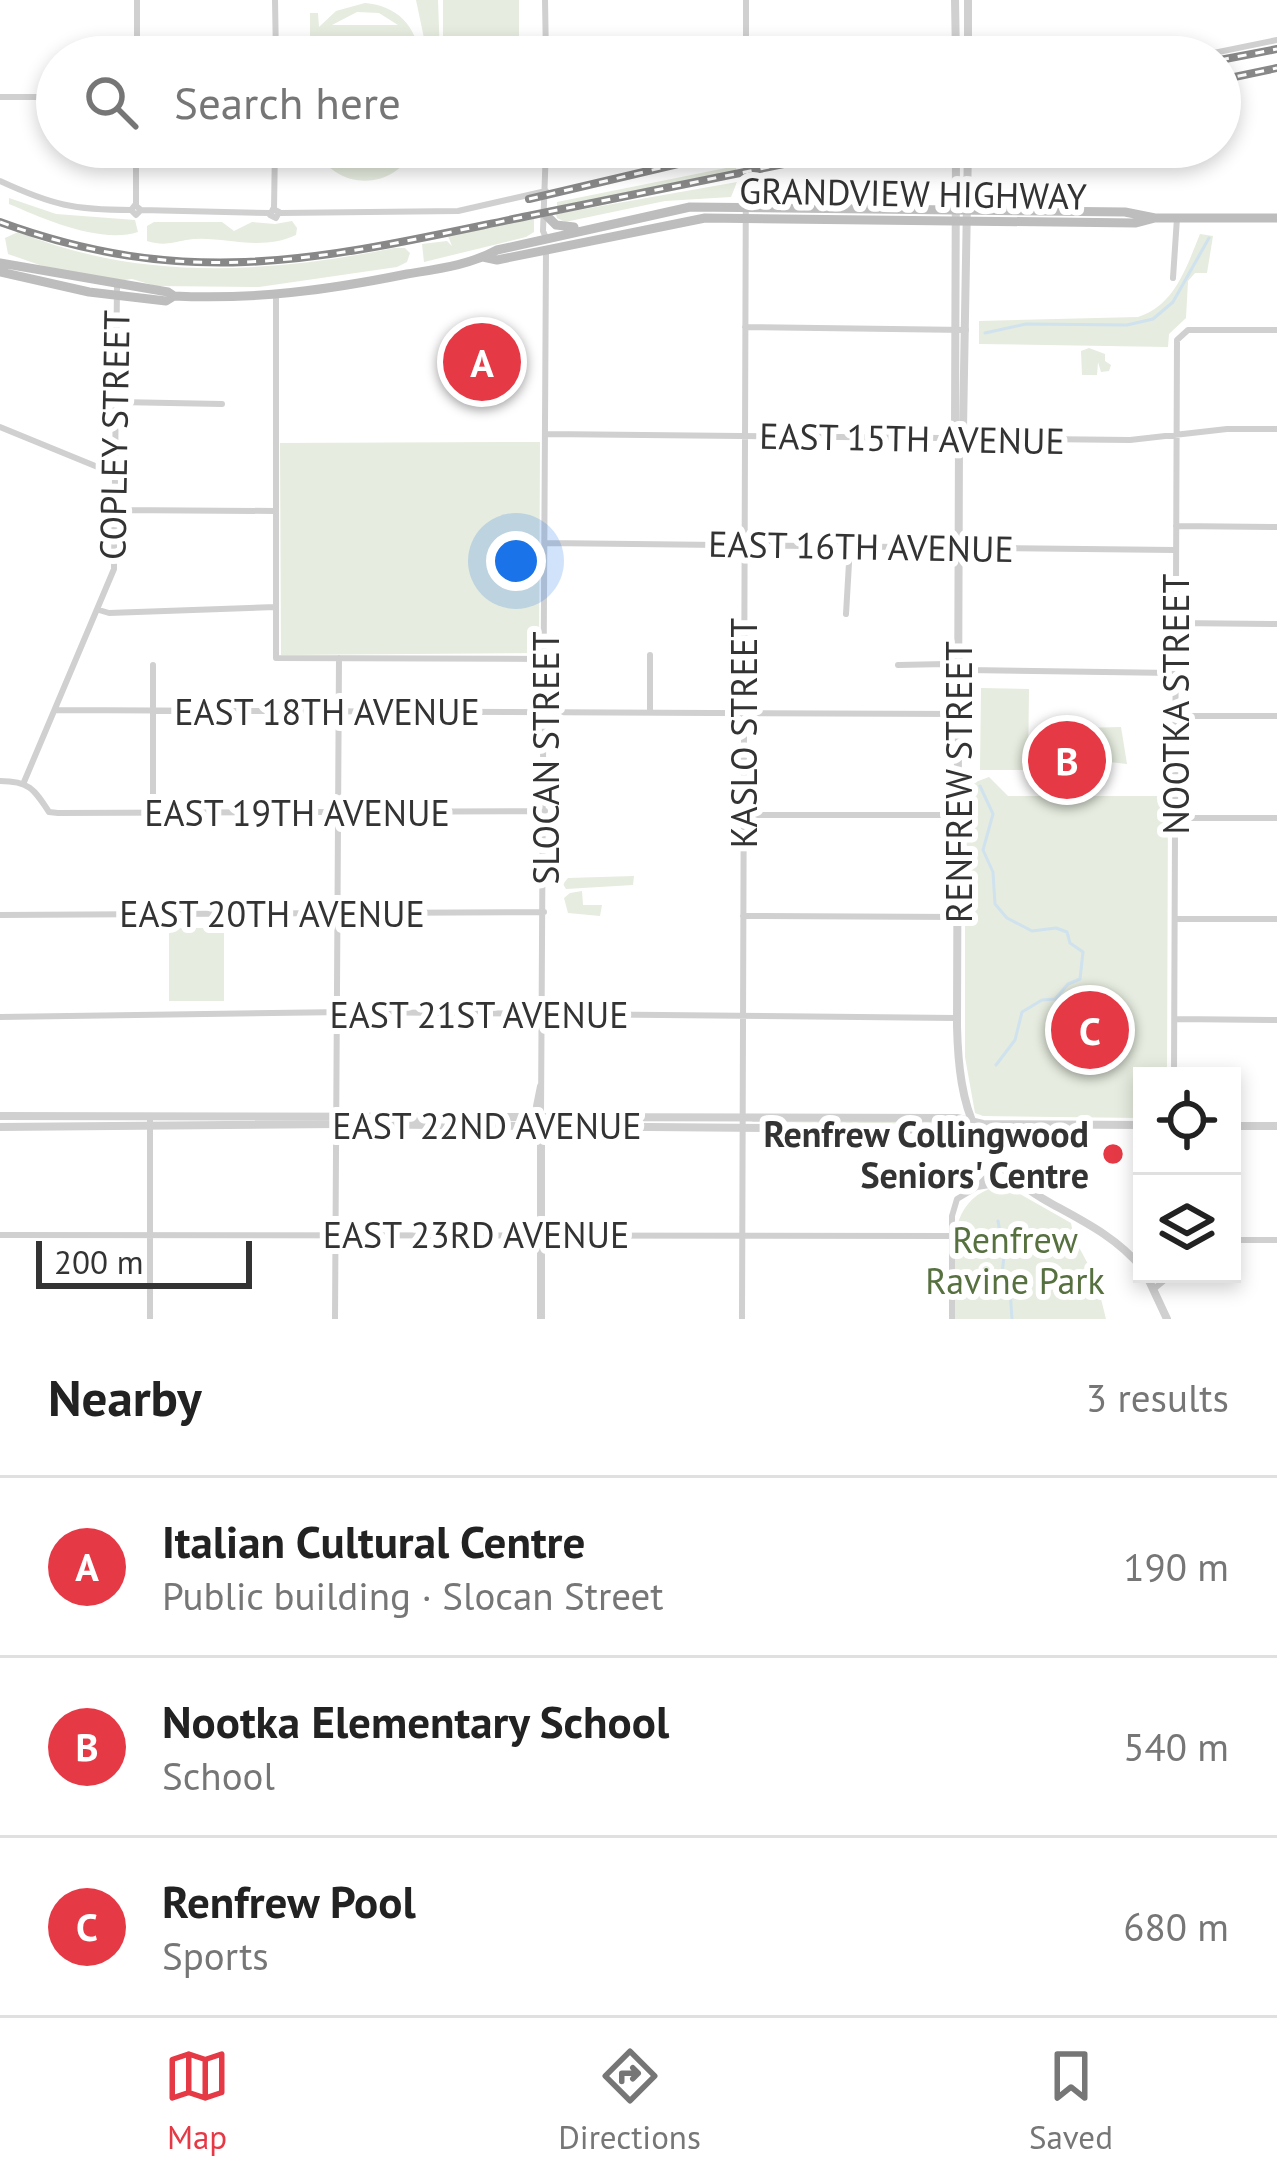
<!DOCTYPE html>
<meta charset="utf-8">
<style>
:root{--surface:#fff;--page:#f2f2f2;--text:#222;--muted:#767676;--line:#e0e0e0;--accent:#e63946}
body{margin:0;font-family:"PT Sans",sans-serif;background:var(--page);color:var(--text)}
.controls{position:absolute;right:36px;bottom:36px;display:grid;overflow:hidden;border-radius:0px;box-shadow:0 6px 18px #0003}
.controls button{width:108px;height:108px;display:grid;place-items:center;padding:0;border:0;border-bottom:3px solid var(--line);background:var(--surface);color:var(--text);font:60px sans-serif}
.scale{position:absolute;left:36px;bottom:30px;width:216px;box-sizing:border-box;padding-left:12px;border:6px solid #333;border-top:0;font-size:33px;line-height:42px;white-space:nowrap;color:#333;-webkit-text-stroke:9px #fff;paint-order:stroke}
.you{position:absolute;left:516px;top:561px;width:42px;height:42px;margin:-30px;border:9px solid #fff;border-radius:50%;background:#1a73e8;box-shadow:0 0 0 18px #1a73e833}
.badge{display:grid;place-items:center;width:78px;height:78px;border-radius:50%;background:var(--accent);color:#fff;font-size:39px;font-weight:700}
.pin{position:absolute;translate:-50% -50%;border:6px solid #fff;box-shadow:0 3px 12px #0006}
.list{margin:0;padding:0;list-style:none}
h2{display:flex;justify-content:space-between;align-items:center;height:156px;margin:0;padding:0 48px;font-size:51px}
h2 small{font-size:39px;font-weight:400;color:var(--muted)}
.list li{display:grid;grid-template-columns:78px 1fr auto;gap:36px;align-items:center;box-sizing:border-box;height:180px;padding:0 48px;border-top:3px solid var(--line)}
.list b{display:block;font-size:45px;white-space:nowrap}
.list p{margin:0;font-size:39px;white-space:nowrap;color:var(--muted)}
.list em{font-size:39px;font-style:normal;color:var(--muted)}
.icon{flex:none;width:66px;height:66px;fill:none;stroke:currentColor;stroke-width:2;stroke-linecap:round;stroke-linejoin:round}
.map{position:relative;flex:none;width:1277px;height:1319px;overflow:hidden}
.search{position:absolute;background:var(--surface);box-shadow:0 6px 18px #0003;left:36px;right:36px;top:36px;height:132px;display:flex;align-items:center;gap:30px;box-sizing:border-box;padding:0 42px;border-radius:66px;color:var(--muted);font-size:45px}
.sheet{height:696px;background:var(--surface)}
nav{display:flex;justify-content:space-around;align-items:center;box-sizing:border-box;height:168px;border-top:3px solid var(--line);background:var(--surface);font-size:33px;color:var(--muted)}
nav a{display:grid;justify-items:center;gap:6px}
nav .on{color:var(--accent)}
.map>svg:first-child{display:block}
.green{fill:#e6ecdf;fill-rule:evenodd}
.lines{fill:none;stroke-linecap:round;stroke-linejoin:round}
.stream{stroke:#cfe2ee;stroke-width:3}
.minor{stroke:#d0d0d0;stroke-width:6}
.tertiary{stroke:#d0d0d0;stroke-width:8}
.secondary{stroke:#bdbdbd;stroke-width:9}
.rail-casing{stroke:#888;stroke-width:8}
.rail{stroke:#fff;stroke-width:3;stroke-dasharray:9;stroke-linecap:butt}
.poi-dot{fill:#e63946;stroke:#fff;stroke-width:4.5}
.labels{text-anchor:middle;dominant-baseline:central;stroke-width:12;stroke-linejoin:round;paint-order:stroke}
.street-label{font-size:36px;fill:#333;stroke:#fff}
.poi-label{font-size:36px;font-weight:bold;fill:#333;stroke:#fff;text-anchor:end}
.park-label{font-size:36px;fill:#56703f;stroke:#fff}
</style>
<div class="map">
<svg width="1277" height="1319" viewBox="0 0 1277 1319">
<rect width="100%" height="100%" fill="#fff"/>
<!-- green -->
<path class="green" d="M416,0H438L440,57H428Z
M443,0H519V54L490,57L443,54Z
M365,3C397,6 416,25 420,57H310V13H318L319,27L336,11ZM357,12L379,13L398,25H332Z
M314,147H416C394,192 336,192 314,147Z
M736,166V171L557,207V202Z
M978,179H983L984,186H1034L1033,199H980L977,197Z
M737,182L731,197L665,201L565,222L557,218L556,214Z
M9,198L56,214L135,220L138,232C100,244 44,219 9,204Z
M534,218V232L526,237L424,262L422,244L447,241L452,246L448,236Z
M292,221L297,228L296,235C258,253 220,234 186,240C171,243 163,246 147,241V226L154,222H222L234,231L252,222L275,224Z
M18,232C139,281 266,274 394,248H405L410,253L407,262L397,267L259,287L156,286L132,279L117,281L57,271L8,254L5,238Z
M1200,234L1213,236L1207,273H1195L1188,281L1186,318L1169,334L1168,347L979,344V321L1138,317C1175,305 1186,268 1200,234Z
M1089,348L1105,354V361L1111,365L1109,371L1101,372L1098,362L1097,375H1082L1081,351Z
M540,442L539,653L281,655L280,443Z
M981,688L1029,689L1028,770H980Z
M1121,727L1127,764L1082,759V747L1072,746V736H1081L1082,728Z
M989,777L1008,796H1168L1167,1076H1142V1118L983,1116L975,1113L965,1057V796L972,795L973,783Z
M634,876L633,885L566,889L563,884L568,878Z
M582,891L583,905H602L600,916L568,913L564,898L570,893Z
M169,928H224V1001H169Z
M918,1121L957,1124L752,1122L753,1120Z
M1004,1185L1071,1223L1074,1238L1096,1279L1106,1319H954C955,1268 938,1196 1004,1185Z"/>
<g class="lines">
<!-- stream -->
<path class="stream" d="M985,333L1026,324L1127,325L1153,319L1173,302L1209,238
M980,786L993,814L983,850L993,872L995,904L1007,918L1032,931L1056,928L1067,932L1070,943L1083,952L1080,979L1068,984L1055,999L1042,1000L1022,1012L1015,1040L996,1065
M998,1221L1004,1256L1001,1283L1010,1289L1012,1319"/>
<!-- minor -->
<path class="minor" d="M275,0L276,57
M545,0L546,57
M746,0V57
M137,57V0
M1194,57L1277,40
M0,97H57
M546,147L543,231L546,238
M546,148H746
M0,181C52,205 74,210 131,210
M135,205L141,210L136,215L131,210Z
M136,205V147
M273,209L279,212L276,218L270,215Z
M274,209L275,147
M141,210L270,213
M280,213L458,211L546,191
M1173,278L1177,218
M276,296V658L546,659
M745,327L966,330
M118,402L222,404
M0,427L105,470H116
M547,434L1130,440L1227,429H1277
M117,510L275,511
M1176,526L1277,527
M546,543L1175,550
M99,610L109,613L275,607
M846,614L850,546
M1175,623L1277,624
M898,665L946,664L967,670L1174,673
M55,710L958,714
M650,711V655
M1174,716H1277
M0,781C29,781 34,789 49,812L58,813L545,811
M24,782L114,569L117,286
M153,812V665
M743,815H958
M1174,818H1277
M0,915L544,912
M743,916L958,917
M1175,919H1277
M0,1017L345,1012L956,1018
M1175,1019L1277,1020
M1174,1076L1177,340L1188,330H1277
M540,1086L536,1106L540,1114
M541,1115L546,251
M977,1187L1015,1181
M0,1235L952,1236
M1232,1240H1277
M1155,1288L1172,1274
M150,1319V1116
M335,1319L339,658
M742,1319L746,147
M952,1319V1216L957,1199L977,1187L999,1164"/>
<!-- tertiary -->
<path class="tertiary" d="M955,0L956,57
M968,0V57
M956,147L955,429L959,438
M968,147L963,429L959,438L957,1026C959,1109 974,1161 1052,1204C1085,1222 1117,1238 1142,1268
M0,1116L957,1118L983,1124L1142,1125
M1232,1126H1277
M0,1127L335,1124L962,1130L972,1123
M1146,1274L1167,1319
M541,1319V1123"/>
<!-- secondary -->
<path class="secondary" d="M546,215L556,225L574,227
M483,257L497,260L705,218L1136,223L1155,218H1277
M0,263L168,292L174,296
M0,272L89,292L166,301L174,296C254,300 328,290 407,274C437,269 470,265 497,250L690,207L1125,212L1155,218"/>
<!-- rail casing -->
<g class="rail-casing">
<path id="rail" d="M1220,60L1277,49
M1220,80L1277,68
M529,199L750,147
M0,222C197,294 333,256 528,216C641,193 755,170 868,147"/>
</g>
<!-- rail -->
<use href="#rail" class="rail"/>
</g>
<!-- markers -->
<circle class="poi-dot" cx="1113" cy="1154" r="12"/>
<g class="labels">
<!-- street labels -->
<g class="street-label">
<text transform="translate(913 193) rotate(1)">GRANDVIEW HIGHWAY</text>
<text transform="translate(114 435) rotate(-89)">COPLEY STREET</text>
<text transform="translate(912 438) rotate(1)">EAST 15TH AVENUE</text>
<text transform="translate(861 546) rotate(1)">EAST 16TH AVENUE</text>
<text transform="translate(1175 704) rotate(-90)">NOOTKA STREET</text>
<text x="327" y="711">EAST 18TH AVENUE</text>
<text transform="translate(743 733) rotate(-90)">KASLO STREET</text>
<text transform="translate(545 758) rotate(-90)">SLOCAN STREET</text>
<text transform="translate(958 782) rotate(-90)">RENFREW STREET</text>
<text x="297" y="812">EAST 19TH AVENUE</text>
<text x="272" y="913">EAST 20TH AVENUE</text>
<text x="479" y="1014">EAST 21ST AVENUE</text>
<text x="487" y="1125">EAST 22ND AVENUE</text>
<text x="476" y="1234">EAST 23RD AVENUE</text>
</g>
<!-- poi labels -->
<g class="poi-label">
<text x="1089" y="1133">Renfrew Collingwood<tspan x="1089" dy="41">Seniors' Centre</tspan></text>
</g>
<!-- park labels -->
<g class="park-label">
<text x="1015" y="1239">Renfrew<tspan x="1015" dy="41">Ravine Park</tspan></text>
</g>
</g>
</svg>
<div class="controls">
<button><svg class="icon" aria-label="locate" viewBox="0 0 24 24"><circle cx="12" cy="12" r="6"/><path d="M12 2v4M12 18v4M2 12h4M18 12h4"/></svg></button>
<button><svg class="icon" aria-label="layers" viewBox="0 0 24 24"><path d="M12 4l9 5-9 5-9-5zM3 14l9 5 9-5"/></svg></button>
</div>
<div class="scale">200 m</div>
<div class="you"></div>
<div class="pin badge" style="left:482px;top:362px">A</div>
<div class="pin badge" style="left:1067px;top:760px">B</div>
<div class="pin badge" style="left:1090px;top:1030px">C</div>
<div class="search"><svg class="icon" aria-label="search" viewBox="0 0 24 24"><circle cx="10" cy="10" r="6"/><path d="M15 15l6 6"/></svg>Search here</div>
</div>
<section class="sheet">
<h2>Nearby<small>3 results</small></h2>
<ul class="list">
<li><span class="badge">A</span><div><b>Italian Cultural Centre</b><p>Public building · Slocan Street</p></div><em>190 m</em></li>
<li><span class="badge">B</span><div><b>Nootka Elementary School</b><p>School</p></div><em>540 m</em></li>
<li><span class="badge">C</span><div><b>Renfrew Pool</b><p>Sports</p></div><em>680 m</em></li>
</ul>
</section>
<nav>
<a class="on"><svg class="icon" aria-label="map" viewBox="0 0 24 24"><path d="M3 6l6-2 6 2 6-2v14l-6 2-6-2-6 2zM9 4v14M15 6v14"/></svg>Map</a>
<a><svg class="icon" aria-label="directions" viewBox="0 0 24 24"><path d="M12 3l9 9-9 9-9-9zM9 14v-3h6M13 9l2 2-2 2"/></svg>Directions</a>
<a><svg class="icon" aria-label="saved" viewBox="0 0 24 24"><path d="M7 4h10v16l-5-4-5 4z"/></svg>Saved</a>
</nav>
